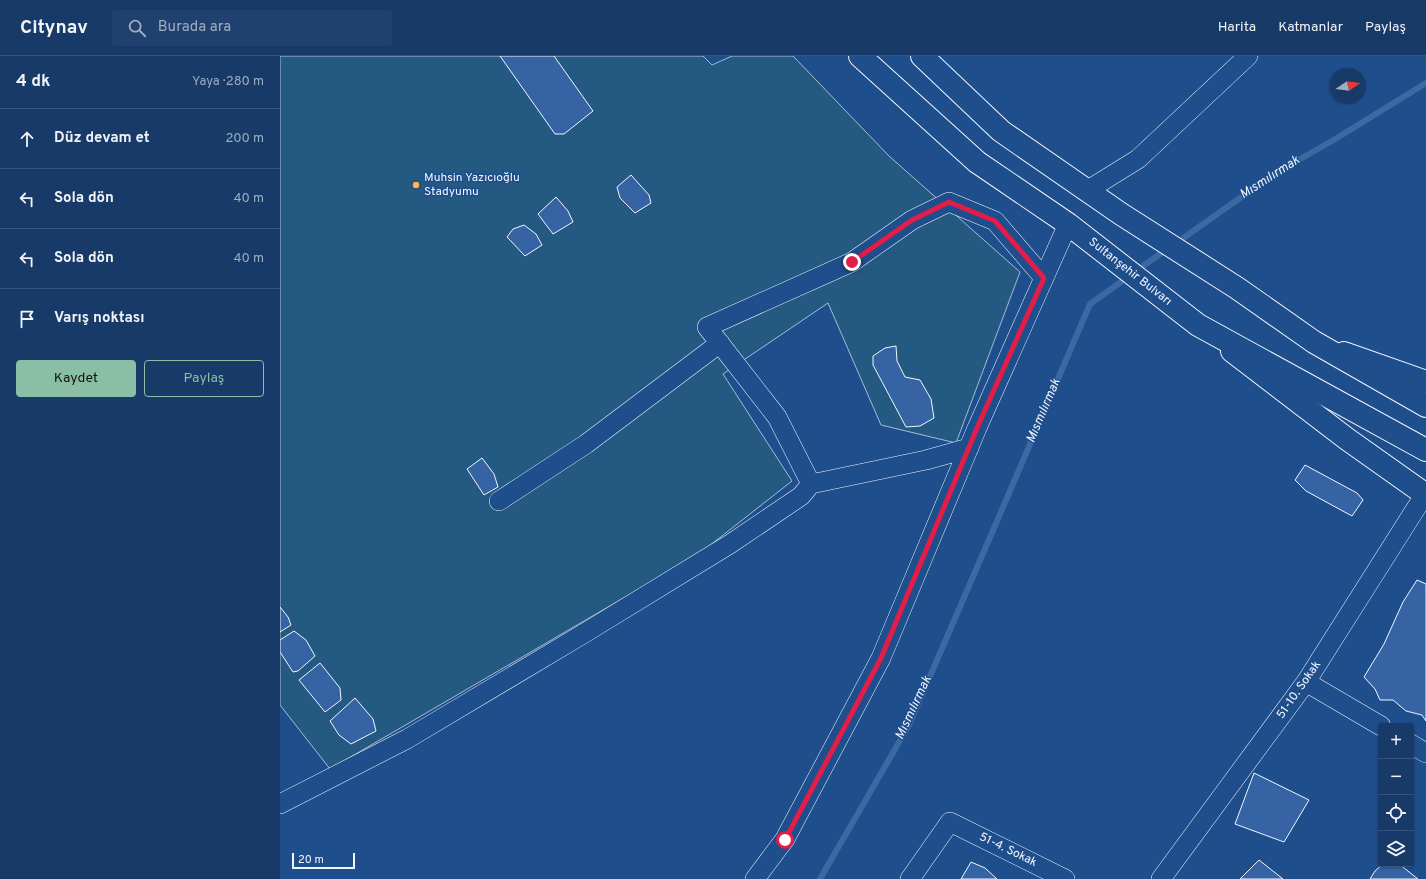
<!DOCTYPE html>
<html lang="tr">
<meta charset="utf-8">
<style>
:root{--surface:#173a69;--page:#20416f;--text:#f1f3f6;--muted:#9eadc0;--line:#36547d;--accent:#8abfa5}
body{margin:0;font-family:Overpass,sans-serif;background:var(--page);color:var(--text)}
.controls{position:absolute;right:12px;bottom:12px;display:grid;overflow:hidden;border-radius:4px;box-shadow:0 1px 3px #0004}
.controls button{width:36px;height:36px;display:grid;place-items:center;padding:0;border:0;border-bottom:1px solid var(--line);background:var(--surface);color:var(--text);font:20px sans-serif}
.compass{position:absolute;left:1050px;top:12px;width:36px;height:36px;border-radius:50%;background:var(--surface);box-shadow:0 1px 3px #0004;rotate:77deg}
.scale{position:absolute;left:12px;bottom:10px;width:63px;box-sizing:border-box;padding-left:4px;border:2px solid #f2f6ff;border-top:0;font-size:11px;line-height:14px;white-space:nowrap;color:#f2f6ff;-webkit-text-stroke:3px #1f4e8c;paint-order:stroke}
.stop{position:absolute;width:12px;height:12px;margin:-9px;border:3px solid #e11d48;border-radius:50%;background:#fff}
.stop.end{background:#e11d48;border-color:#fff;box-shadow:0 1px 4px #0008}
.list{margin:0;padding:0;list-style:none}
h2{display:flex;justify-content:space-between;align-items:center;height:52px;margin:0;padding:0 16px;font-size:17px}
h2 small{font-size:13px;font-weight:400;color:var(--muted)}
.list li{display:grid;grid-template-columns:26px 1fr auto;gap:12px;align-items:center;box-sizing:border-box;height:60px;padding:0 16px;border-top:1px solid var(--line)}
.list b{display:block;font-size:15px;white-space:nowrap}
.list em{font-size:13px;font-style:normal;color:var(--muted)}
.actions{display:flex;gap:8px;padding:12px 16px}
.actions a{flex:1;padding:9px 0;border:1px solid var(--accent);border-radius:4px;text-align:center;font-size:14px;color:var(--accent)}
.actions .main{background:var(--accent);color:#111}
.icon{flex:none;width:22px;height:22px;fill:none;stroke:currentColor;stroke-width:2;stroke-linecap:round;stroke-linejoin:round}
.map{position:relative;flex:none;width:1146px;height:823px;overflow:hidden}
header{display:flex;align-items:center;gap:24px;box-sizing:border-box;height:56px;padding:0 20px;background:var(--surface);border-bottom:1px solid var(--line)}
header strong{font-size:19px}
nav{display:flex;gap:22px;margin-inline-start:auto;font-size:14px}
.search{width:280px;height:36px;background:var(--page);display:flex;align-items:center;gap:10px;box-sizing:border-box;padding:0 14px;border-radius:4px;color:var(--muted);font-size:15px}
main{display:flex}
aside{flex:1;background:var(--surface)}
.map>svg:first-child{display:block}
.green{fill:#245a82;stroke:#a8bbd7}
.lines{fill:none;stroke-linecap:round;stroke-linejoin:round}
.stream{stroke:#3b69a3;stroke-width:6}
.building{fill:#3563a3;stroke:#f2f6ff}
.minor-casing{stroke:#f2f6ff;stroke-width:20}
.secondary-casing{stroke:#f2f6ff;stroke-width:24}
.trunk-casing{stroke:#f2f6ff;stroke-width:24}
.minor{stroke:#1f4e8c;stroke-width:19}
.secondary{stroke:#1f4e8c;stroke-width:22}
.trunk{stroke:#1f4e8c;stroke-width:22}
.route{stroke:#e11d48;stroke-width:5}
.poi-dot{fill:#ffb74d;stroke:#1f4e8c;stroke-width:1.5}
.labels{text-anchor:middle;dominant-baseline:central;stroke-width:3;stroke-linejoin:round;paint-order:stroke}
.poi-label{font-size:12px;fill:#f2f6ff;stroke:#1f4e8c;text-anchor:start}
.street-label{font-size:12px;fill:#f2f6ff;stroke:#1f4e8c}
.water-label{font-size:13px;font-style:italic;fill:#f2f6ff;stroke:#1f4e8c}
</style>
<header>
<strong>Citynav</strong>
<div class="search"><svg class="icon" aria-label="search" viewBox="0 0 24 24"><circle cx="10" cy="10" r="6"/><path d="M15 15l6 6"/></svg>Burada ara</div>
<nav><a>Harita</a><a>Katmanlar</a><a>Paylaş</a></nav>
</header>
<main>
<aside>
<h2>4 dk<small>Yaya · 280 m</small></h2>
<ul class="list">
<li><svg class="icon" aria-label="ahead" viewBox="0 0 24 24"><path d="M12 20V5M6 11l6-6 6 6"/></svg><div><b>Düz devam et</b></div><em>200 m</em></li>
<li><svg class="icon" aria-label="left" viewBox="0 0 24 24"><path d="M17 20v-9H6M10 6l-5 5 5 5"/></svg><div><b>Sola dön</b></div><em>40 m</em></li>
<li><svg class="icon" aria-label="left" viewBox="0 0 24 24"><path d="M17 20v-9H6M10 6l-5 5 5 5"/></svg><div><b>Sola dön</b></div><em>40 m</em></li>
<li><svg class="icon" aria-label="arrive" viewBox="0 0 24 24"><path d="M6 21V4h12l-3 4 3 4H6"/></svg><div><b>Varış noktası</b></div></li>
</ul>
<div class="actions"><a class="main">Kaydet</a><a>Paylaş</a></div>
</aside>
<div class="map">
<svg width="1146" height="823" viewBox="0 0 1146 823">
<rect width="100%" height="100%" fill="#1f4e8c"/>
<!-- green -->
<path class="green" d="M0,0H423L432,9L452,0H513L609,100L740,216L676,387L601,369L548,247L443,318L512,425L419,498L50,713L0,649Z"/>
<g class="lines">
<!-- stream -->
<path class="stream" d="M895,188L991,120L1057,82L1146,27
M856,215L887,193
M540,823L629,669L736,421L810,248L848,221"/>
</g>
<!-- building -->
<path class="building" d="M220,0H274L313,55L284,78H275Z
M351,119L369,139L371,147L355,157L340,142L337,131Z
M276,141L288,155L293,166L273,178L258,158Z
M244,169L256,178L262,189L245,200L227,181L233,173Z
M616,290L617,305L625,321L640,324L651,343L654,362L640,370L626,371L593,309V300L605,292Z
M202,402L214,418L218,431L204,439L187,413Z
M1025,409L1077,437L1083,444L1072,460L1026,435L1015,424Z
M1137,524L1146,528V665L1142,659L1126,655L1113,644H1100L1095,633L1084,621L1104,588L1123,546Z
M0,551L8,561L11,569L0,576Z
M14,575L26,584L35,600L18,615L13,616L0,596V584Z
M40,607L60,632L61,644L45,656L19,624Z
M75,642L93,663L96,675L71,688L59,679L50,665Z
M974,717L1029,744L1004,786L955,768Z
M979,804L1003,823H960Z
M691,806L705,812L717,823H681Z
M1103,808H1119L1138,823H1090L1095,815Z"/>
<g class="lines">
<!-- minor casing -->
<g class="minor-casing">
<path id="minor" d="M808,134L858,103L968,0
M531,428L497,361L427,271L572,206L632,164L669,146L715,165L764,222
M219,445L306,388L440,287
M1026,626L1101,670
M1131,688L1146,697
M0,748L127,683L303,578L450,488L521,440L531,428L646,404L689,392
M475,823L505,783L601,602L697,372L788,168
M630,823L670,766L785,823
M881,823L1026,626L1145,438"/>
</g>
<!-- secondary casing -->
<g class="secondary-casing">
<path id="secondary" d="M952,295L1067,383L1146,439
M1064,297L1146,326"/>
</g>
<!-- trunk casing -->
<g class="trunk-casing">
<path id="trunk" d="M580,0L697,106L788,168L918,269L1146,394
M642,0L721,75L841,158L957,232L1034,286L1146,350"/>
</g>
<!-- minor -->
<use href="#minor" class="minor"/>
<!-- secondary -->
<use href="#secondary" class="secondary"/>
<!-- trunk -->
<use href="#trunk" class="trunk"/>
</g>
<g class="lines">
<!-- route -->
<path class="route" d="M505,784L601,602L697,372L764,222L715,165L669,146L632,164L572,206"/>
</g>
<!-- markers -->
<circle class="poi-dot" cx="136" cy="129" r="4"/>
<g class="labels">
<!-- poi labels -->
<g class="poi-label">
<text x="144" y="122">Muhsin Yazıcıoğlu<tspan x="144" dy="14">Stadyumu</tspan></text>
</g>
<!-- street labels -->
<g class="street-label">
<text transform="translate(850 216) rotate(38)">Sultanşehir Bulvarı</text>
<text transform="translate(1019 634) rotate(-55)">51-10. Sokak</text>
<text transform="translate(728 794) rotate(26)">51-4. Sokak</text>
</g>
<!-- water labels -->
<g class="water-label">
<text transform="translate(990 122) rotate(-33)">Mısmılırmak</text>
<text transform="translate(764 355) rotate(-67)">Mısmılırmak</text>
<text transform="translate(634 652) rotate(-65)">Mısmılırmak</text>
</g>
</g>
</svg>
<div class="controls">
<button>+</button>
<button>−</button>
<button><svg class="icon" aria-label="locate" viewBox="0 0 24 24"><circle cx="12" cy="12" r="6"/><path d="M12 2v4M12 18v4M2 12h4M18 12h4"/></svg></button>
<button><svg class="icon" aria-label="layers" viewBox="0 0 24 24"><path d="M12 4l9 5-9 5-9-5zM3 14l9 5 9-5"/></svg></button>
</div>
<svg class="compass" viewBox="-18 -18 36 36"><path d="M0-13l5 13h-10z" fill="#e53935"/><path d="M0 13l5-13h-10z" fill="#9eadc0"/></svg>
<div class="scale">20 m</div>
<div class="stop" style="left:505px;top:784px"></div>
<div class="stop end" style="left:572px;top:206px"></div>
</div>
</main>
